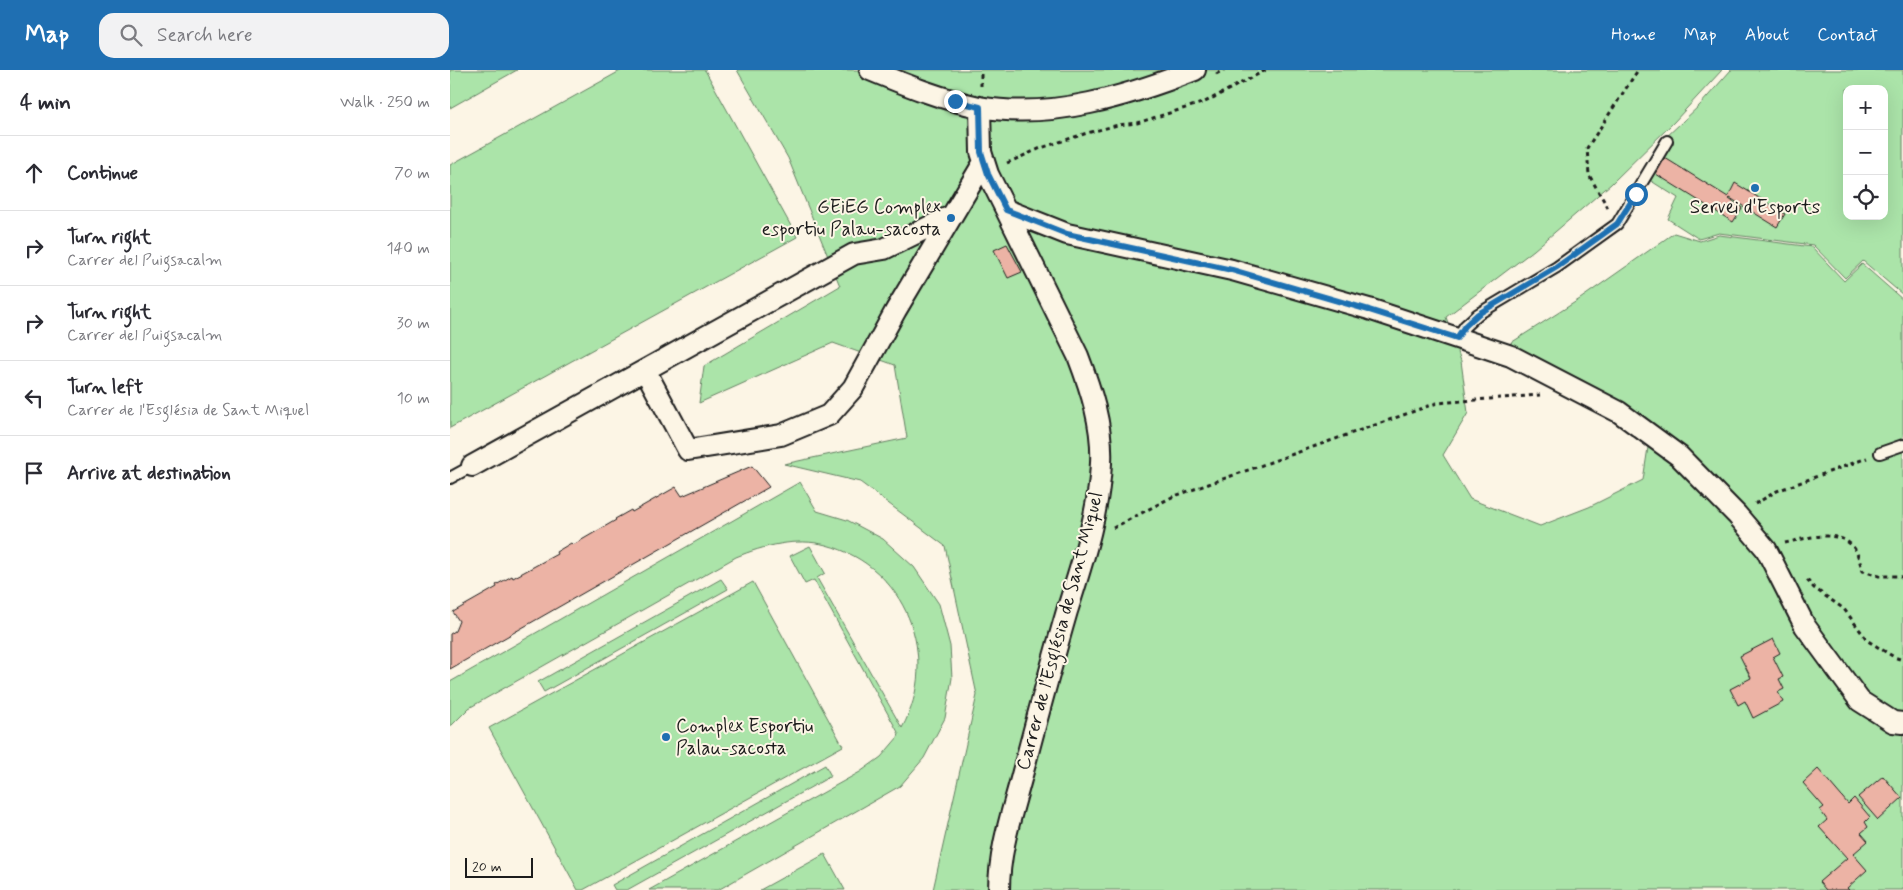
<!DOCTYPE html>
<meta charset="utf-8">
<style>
:root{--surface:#fff;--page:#f2f2f3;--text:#2b2b33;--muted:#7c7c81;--line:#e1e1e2;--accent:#1f6fb2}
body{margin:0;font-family:Mynerve,sans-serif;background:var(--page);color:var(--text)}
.controls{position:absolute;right:15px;top:15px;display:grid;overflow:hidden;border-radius:10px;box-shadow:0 5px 20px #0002}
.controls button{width:45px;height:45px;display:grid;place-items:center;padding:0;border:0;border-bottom:1px solid var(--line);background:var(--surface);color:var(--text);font:25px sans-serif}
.scale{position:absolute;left:15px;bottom:12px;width:68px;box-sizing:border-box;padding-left:5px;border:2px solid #1c1c1c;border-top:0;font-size:14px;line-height:18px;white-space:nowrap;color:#1c1c1c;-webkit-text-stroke:4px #fcf5e5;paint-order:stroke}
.stop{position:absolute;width:15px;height:15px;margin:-11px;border:4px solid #1f6fb2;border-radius:50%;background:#fff}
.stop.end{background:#1f6fb2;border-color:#fff;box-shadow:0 1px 5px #0008}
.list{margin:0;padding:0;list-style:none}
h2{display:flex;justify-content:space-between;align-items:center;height:65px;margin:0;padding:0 20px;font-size:21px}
h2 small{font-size:16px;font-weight:400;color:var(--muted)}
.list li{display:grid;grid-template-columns:32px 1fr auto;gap:15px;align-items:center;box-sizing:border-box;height:75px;padding:0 20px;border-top:1px solid var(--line)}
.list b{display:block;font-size:19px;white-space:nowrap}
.list p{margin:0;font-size:16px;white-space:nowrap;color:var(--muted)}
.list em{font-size:16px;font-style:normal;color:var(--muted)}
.icon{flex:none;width:28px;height:28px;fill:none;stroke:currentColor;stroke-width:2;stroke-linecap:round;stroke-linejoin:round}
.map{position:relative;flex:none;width:1453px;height:820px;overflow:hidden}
header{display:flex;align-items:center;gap:30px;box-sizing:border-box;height:70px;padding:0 25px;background:var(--accent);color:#fff}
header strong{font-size:24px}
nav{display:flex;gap:28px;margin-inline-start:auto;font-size:18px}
.search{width:350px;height:45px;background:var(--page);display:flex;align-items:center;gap:12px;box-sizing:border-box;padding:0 18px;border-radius:15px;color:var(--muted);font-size:19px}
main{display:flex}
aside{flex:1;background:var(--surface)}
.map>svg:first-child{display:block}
.green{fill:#abe4a9;stroke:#648062;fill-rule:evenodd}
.building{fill:#ecb3a5;stroke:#1c1c1c}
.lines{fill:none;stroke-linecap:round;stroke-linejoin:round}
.service-casing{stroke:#1c1c1c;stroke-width:14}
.minor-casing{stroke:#1c1c1c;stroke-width:24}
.path{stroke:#1c1c1c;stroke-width:3;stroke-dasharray:4 4;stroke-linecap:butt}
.service{stroke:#fcf5e5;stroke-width:10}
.minor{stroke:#fcf5e5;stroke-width:20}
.route{stroke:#1f6fb2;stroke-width:6}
.poi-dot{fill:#1f6fb2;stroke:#fcf5e5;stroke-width:2}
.labels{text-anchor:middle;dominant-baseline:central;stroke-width:4;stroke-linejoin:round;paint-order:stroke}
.poi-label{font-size:19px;fill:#1c1c1c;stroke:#fcf5e5;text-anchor:end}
.street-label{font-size:19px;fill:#1c1c1c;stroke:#fcf5e5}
</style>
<header>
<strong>Map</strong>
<div class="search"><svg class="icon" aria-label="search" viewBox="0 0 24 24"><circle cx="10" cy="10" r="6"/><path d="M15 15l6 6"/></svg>Search here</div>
<nav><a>Home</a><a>Map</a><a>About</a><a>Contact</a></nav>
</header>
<main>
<aside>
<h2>4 min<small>Walk · 250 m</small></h2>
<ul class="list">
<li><svg class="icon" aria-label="ahead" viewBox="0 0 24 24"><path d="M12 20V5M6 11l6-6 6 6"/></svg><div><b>Continue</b></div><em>70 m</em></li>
<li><svg class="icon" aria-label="right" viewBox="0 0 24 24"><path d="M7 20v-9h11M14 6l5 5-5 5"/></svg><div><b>Turn right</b><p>Carrer del Puigsacalm</p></div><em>140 m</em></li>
<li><svg class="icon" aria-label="right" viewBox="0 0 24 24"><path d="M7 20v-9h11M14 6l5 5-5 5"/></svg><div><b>Turn right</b><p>Carrer del Puigsacalm</p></div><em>30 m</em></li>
<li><svg class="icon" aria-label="left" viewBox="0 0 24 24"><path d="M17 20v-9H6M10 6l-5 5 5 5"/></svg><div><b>Turn left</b><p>Carrer de l'Església de Sant Miquel</p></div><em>10 m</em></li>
<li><svg class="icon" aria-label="arrive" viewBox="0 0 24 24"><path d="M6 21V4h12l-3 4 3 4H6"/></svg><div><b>Arrive at destination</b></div></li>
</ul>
</aside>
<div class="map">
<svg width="1453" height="820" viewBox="0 0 1453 820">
<rect width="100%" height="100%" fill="#fcf5e5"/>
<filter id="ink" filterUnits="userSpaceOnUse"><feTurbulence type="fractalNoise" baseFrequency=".02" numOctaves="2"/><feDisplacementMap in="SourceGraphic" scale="10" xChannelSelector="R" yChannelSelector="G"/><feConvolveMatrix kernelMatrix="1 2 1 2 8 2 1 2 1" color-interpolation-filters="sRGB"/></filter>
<g filter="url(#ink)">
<!-- green -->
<path class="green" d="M0,0H67L0,38Z
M172,0H255L347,167L0,358V95Z
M287,0H1272L1224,52L1161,114L1084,180L996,247L1011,291L1018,343L993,385L1020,429L1090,456L1139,437L1193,410L1201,358L1132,310L1056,276L1130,229L1224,163L1250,171L1269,165L1362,177L1394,211L1412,194L1453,230V820H483L527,625L495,476L410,412L334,394L457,368L445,295L383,273L249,333L254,296L390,216L338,88Z
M1281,0H1453V225L1413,191L1395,208L1363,175L1269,163L1249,169L1218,149L1228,128L1198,109L1214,69L1250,35ZM1397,19H1434V146H1397Z
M350,412L367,441L397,450L433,469L464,497L489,534L500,576L502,608L495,648L474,688L450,716L268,820H199L410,702L431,687L448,667L449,664L364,510L355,514L340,486L360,476L375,503L367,508L452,658C491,587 456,496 376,475C347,467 313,476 286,487L19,638L0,657V612Z
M271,509L278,519L94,622L88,612Z
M303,512L393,676L133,820H128L39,658Z
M375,695L381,706L177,820H165L162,815Z
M375,784L395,820H310Z"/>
<!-- building -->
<path class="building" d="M1215,88L1278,127L1285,113L1335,144L1327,157L1280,128L1279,129L1292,138L1283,152L1206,104Z
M557,174L572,202L558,208L544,180Z
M302,396L319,417L0,599V564L5,561L9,551L3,542L47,517L46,515L62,506L63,508L107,484L106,482L121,473L123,475L166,450L165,449L181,440L182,442L226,417L232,426Z
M1323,569L1330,583L1323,587L1333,607L1329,609L1334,619L1328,622L1333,632L1303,648L1295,631L1288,635L1280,619L1301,608L1290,586Z
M1368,699L1398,734L1404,728L1420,747L1415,752L1418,757L1411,763L1418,771L1403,784L1417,800L1397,818L1399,820H1376L1369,812L1397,788L1369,757L1377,750L1370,740L1374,737L1353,713Z
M1433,706L1452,728L1428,750L1408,727Z"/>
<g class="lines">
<!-- service casing -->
<g class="service-casing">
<path id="service" d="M1007,268L1015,256L1028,244L1107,197L1167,154L1217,71
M1430,383L1453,375
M0,408L22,396"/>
</g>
<!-- minor casing -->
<g class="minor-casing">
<path id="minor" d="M420,0C456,15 491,29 529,37C602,50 678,26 745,0
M530,37L531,82L538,104L556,140L617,164L782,200L919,239L1007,268L1061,286L1169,342L1229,386L1287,445L1316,479L1355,556L1410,631L1443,652L1453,653
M195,300L238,380L331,365L379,345L403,318L446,240L534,92
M22,396L404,184L434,179L501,146
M549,820C549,782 561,746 571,709C586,652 601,596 617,541C632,493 649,443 651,393C653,356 641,320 628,286L556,140"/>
</g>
<!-- path -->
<path class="path" d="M766,4L774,0
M531,16V0
M557,93L591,78L637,63L668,55L687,53L755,32L816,0
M1158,138L1139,105L1137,78L1188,0
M1305,434L1327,421L1417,388
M663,458L722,427L987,333L1090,325
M1335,473C1356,468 1389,458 1404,478C1408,483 1410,494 1413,501L1429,506H1450L1453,508
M1357,510L1364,518L1394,539L1418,571L1444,587L1453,590"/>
<!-- service -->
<use href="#service" class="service"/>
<!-- minor -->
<use href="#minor" class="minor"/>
</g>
</g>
<g class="lines" filter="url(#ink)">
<!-- route -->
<path class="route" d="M505,31L530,37L531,82L538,104L556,140L617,164L782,200L919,240L1007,268L1015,256L1028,244L1107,197L1167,154L1186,124"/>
</g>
<!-- markers -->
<g class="poi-dot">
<circle cx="1305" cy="118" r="5"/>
<circle cx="501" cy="148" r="5"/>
<circle cx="216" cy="667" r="5"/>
</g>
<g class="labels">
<!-- poi labels -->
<g class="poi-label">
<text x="491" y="137">GEiEG Complex<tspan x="491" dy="22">esportiu Palau-sacosta</tspan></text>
<text x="1305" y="137" text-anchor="middle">Servei d'Esports</text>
<text x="226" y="656" text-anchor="start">Complex Esportiu<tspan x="226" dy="22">Palau-sacosta</tspan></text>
</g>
<!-- street labels -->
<g class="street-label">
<text transform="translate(610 561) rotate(-75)">Carrer de l'Església de Sant Miquel</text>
</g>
</g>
</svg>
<div class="controls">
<button>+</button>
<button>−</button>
<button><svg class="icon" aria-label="locate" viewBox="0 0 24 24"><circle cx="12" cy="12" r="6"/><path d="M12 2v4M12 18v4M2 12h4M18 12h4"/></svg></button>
</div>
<div class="scale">20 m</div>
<div class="stop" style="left:1186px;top:124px"></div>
<div class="stop end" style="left:505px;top:31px"></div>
</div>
</main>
